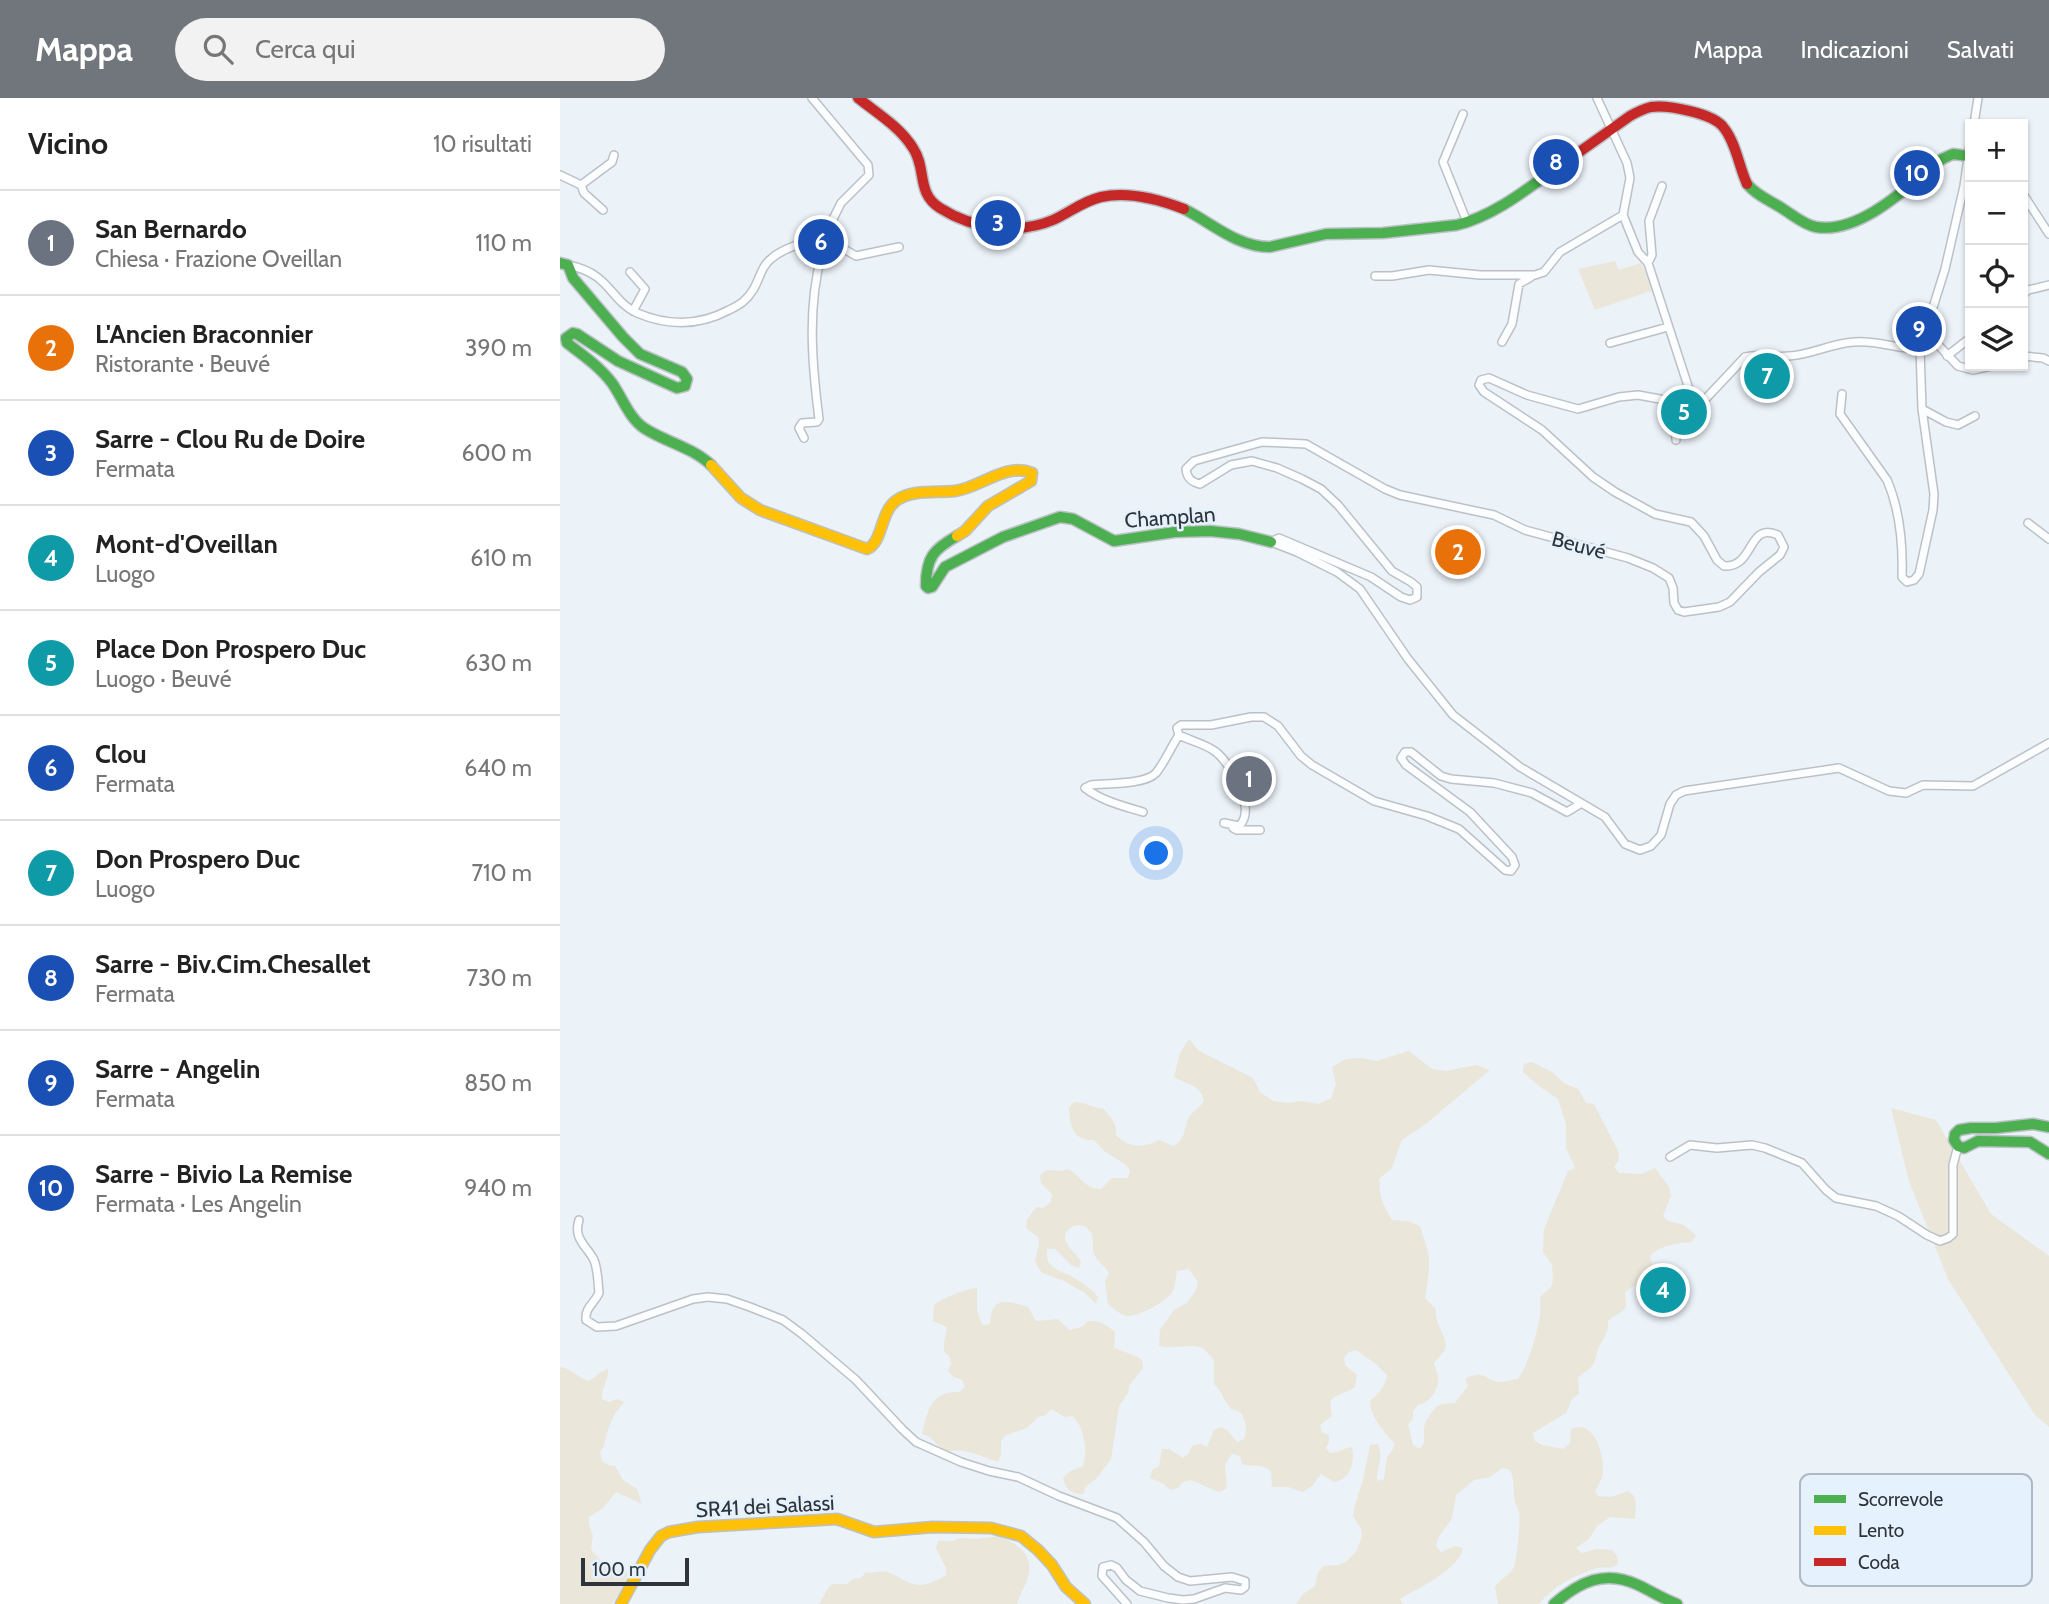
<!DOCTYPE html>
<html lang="it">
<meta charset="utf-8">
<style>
:root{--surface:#fff;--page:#f2f2f2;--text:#222;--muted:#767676;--line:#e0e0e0;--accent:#70767c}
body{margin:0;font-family:Cabin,sans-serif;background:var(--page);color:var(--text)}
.controls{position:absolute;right:21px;top:21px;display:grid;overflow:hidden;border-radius:0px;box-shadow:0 2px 5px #0004}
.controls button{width:63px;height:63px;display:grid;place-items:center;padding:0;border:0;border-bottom:2px solid var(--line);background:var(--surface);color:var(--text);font:35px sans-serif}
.scale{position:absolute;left:21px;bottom:18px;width:108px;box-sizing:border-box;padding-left:7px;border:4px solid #2e343a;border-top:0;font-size:19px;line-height:24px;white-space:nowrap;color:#2e343a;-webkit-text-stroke:5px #e5f2fe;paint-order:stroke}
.you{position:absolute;left:597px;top:756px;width:24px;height:24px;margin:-18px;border:5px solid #fff;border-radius:50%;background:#1a73e8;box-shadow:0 0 0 10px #1a73e833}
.badge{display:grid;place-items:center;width:46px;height:46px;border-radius:50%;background:var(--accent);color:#fff;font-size:23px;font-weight:700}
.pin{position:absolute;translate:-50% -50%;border:4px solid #fff;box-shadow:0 2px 7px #0006}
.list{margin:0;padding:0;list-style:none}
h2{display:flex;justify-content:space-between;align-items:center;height:91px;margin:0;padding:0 28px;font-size:30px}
h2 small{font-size:23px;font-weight:400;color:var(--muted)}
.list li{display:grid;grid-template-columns:46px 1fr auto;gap:21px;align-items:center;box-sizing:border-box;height:105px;padding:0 28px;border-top:2px solid var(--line)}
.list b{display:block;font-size:26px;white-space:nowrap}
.list p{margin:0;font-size:23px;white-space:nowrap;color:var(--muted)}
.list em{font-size:23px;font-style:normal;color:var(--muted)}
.icon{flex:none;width:38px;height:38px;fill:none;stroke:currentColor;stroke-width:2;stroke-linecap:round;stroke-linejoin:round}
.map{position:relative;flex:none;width:1489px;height:1506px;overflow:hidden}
header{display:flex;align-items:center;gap:42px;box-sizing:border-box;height:98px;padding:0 35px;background:var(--accent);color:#fff}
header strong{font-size:33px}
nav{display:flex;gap:38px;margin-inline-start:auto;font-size:24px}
.search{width:490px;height:63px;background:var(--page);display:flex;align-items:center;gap:18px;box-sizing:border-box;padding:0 24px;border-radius:38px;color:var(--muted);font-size:26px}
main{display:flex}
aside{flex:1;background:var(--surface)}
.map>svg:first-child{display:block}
.green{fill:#eae6da}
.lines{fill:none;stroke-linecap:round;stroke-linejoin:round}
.street-casing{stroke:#bbc1c7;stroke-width:10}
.fast-casing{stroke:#bbc1c7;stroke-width:13}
.slow-casing{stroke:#bbc1c7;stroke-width:13}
.jam-casing{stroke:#bbc1c7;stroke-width:13}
.street{stroke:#fcfdfe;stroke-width:7}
.fast{stroke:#4caf50;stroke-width:10}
.slow{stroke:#ffc107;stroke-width:10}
.jam{stroke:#c62828;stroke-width:10}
.labels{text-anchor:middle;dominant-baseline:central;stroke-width:5;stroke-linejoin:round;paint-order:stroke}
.street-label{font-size:21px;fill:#2e343a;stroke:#e5f2fe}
.key{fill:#e5f2fe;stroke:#aeb9c3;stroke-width:2}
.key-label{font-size:19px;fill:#2e343a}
</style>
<header>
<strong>Mappa</strong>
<div class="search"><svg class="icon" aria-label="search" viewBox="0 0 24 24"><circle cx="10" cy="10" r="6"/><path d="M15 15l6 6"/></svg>Cerca qui</div>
<nav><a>Mappa</a><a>Indicazioni</a><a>Salvati</a></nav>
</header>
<main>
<aside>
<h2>Vicino<small>10 risultati</small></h2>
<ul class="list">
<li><span class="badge" style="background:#6b7280">1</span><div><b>San Bernardo</b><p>Chiesa · Frazione Oveillan</p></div><em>110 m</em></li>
<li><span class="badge" style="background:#e8710a">2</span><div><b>L'Ancien Braconnier</b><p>Ristorante · Beuvé</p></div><em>390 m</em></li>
<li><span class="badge" style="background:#1a4fb4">3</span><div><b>Sarre - Clou Ru de Doire</b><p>Fermata</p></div><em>600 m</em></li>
<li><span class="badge" style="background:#0f9aa8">4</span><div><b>Mont-d'Oveillan</b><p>Luogo</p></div><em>610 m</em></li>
<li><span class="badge" style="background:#0f9aa8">5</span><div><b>Place Don Prospero Duc</b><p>Luogo · Beuvé</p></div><em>630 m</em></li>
<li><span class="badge" style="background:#1a4fb4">6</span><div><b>Clou</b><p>Fermata</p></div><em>640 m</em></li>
<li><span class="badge" style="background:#0f9aa8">7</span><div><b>Don Prospero Duc</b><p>Luogo</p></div><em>710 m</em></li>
<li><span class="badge" style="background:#1a4fb4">8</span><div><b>Sarre - Biv.Cim.Chesallet</b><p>Fermata</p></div><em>730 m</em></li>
<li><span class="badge" style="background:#1a4fb4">9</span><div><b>Sarre - Angelin</b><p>Fermata</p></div><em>850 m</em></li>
<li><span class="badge" style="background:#1a4fb4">10</span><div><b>Sarre - Bivio La Remise</b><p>Fermata · Les Angelin</p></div><em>940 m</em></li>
</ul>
</aside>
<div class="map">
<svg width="1489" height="1506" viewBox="0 0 1489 1506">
<rect width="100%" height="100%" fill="#ebf2f8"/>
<!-- green -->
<path class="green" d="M1055,163L1059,172L1081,165L1094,192L1035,212L1018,171Z
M629,941L639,953L693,980L700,994L713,1003L728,1005L742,1003L758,1006L771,1001L776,986L772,969L786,961L802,960L816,963L849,953L872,971L886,973L916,967L930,972L867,1025L842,1042L832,1070L820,1080C818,1097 823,1107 832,1122L847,1123L860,1128C863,1139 868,1150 869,1161C870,1172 867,1189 865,1200L876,1211C874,1228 889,1239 885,1251C883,1256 877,1261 874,1265C875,1270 877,1274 878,1278C880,1290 870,1305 858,1307L853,1313V1321L848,1326L853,1347L860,1351C867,1343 863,1340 864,1331C864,1327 866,1323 868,1320C877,1306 878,1306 895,1305L908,1288L905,1281C927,1270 925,1284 940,1284C946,1284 952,1281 958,1281C968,1268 978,1233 980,1216C981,1210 980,1204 980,1199L991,1189L993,1182L992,1167L983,1154L984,1131L1008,1073L1015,1070L1006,1050V1026L998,1001L979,988L963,974L964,966L972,964L992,974L1004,985L1018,991L1026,1005L1034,1006L1059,1055L1058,1063L1054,1069L1059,1075L1082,1076L1095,1070L1109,1089L1111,1097L1103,1118L1108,1123L1124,1127L1136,1137L1132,1144C1118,1145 1100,1147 1090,1158L1094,1173L1087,1186L1072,1189L1065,1194L1066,1209C1061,1216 1054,1217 1048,1223C1049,1236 1043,1240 1038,1251C1036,1257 1036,1263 1032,1268C1028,1273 1022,1275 1018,1280L1019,1296L1012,1301L1006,1315L973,1335L975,1343L982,1347L1004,1351L1010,1345L1011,1331C1033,1320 1044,1355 1043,1372C1043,1380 1039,1386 1035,1393L1038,1398L1051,1399L1068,1393L1074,1398L1076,1405L1075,1421L1050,1419L1037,1428L1029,1441L1016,1450L1022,1455L1036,1451L1052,1452L1057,1458L1058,1466C1051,1472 1046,1468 1037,1470C1015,1477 993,1488 979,1506H938L935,1489C940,1481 950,1477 954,1469C957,1463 961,1420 959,1414C958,1410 955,1407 955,1404C952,1391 956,1385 950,1372L942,1370L930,1379L914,1382L896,1397L892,1420L878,1440L876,1448L881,1454L895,1448L903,1450C899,1472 858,1490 840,1501L843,1506H736L743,1496L755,1488L758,1474L764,1468L779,1467L786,1464L797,1452L802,1438L801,1431L793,1418L794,1410L803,1382L810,1347L818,1346C824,1363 816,1369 817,1383L824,1381L827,1359L832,1353L835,1346C824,1334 811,1320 810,1303C819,1295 825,1289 827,1277L816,1266L796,1252L789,1254L784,1260L785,1267L797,1277L795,1289C787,1295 777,1295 770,1303L772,1318L760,1327L762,1334L769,1337V1344L766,1350L770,1355C778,1355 784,1350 792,1349C795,1364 791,1381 774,1384L761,1376L752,1388L743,1394L728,1389H712L711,1373C701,1365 694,1370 682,1366L680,1358L672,1356C659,1371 669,1377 666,1391L659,1394L631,1382L623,1384L618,1390L610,1392L604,1386L590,1380L592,1372L599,1368L602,1351H609L623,1360L629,1355L632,1348L640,1346L647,1349L654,1332L661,1329L668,1333L677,1344L684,1341C688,1328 686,1313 671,1311C664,1303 662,1293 654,1286V1262L643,1250C628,1245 615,1252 599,1248L600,1232L614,1212L627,1205L636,1192L638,1184L629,1171L617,1173C616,1179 615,1189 612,1195C607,1203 577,1219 568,1218C560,1217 554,1211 548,1206L545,1183L549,1175C545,1168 539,1165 535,1158C530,1150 536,1139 529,1132C522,1122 505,1128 505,1140C506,1148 516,1156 521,1163L519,1170L511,1167L495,1151H487C487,1157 486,1163 491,1167C496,1173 505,1175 511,1178C520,1183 532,1191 538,1199L536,1206L525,1195L504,1183L482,1175L478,1169L475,1162L479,1146L478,1139L466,1130L467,1122L476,1109L483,1110L491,1104L492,1096L481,1085L480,1078L486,1072L501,1073L508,1071C521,1078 523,1090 541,1091L552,1080H568L570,1072L565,1066L544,1053L534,1042C513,1043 510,1028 509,1010L514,1004C525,1004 533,1010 544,1011C551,1021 557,1024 556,1037C570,1051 584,1050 599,1042L613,1048C627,1041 623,1031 629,1019C633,1013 640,1010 644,1003C641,987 626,986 614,979L620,955Z
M1331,1010L1376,1022L1431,1116L1489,1158V1329L1475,1317L1388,1181L1349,1083Z
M417,1190V1212L422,1227L430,1226C431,1198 447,1202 468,1209L476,1223L498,1221L509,1232L522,1229L528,1223C539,1222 546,1227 555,1234L554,1250L576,1258L582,1262L583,1270L569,1288L568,1295L559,1308L551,1361L537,1380L525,1389L524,1396C511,1396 506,1392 503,1380L509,1374L523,1368C528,1355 524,1326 512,1318L505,1319L491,1311L486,1317L478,1319L467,1330L446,1337L441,1343V1357L438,1364C426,1360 399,1348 387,1354C377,1349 373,1338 362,1336C368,1313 370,1293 400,1294L405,1288L402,1282L394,1279L388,1273L391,1266L390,1259L384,1253V1245L387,1229L373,1223L374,1207C382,1200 406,1191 417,1190Z
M1,1269C12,1271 18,1280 29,1283L41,1274L48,1271C49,1282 41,1289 42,1301L49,1304L57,1301L64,1304L54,1317L48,1331L44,1348L40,1354L42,1363L48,1367L55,1368L63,1382L77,1391L82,1406L56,1394L43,1410L29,1419V1427L33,1438L31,1450L33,1454L47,1469L65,1472L68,1476L62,1491L52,1506H0V1270Z
M439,1438C462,1448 476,1459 466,1485C463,1492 459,1498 457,1506H259L267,1492L272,1486H287L293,1481L301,1480L306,1474C314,1476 320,1472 328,1474C333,1476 339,1479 343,1482C360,1491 369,1487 386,1477V1470L376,1450L378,1443H393L400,1440L416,1441Z"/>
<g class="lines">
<!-- street casing -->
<g class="street-casing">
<path id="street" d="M903,16L883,64L907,124
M1414,26L1418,0
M0,77L21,87L52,64L54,57
M21,87L24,95L43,112
M1463,96L1489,136
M267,141L296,158L339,149
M243,148L262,155C247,209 252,266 259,321L257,324L242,325L239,330L244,340
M1088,165L1092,157L1089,123L1102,88
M8,167C18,169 29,173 37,179C52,190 59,207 77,215C108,228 139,228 169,212C180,207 187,202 193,192C200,181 201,168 212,160C219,154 232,148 241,146C250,144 258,146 267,141L274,119L281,105L309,77L308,67L252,0
M70,174L85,191L73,213
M815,178H832L869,172L920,177H975L984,174L1000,154L1063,117
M1463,197L1468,192L1489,187
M1365,233L1398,268L1413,272L1431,268
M942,244L952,226L959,186L971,179
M1050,245L1108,229
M1387,258L1410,240
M1463,258L1483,260L1489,263
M1282,296L1280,316L1327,382C1340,412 1343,447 1342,479L1347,484L1354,482L1359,476L1373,412L1374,396L1362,311L1360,251L1385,171L1404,88L1410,46
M1362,311L1386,324L1398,327L1415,318
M1116,342L1115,322L1137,310L1185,259C1200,255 1214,260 1229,258C1251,257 1272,245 1294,244C1317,242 1337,251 1360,251
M1468,425L1489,441
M711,444L719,440L811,479L841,499L850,502L857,499V489L851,484L832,473L778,407L761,391L742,381L717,370L692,363L671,367L640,386C631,384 627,380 626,371L634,363L702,344L746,346L825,391L840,397L934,417L965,432L1068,460L1093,470L1109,480L1113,490L1114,505L1118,512L1124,514L1159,509L1170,504L1199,474L1220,457L1224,449L1218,437C1187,423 1195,470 1164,468L1157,462L1144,438L1131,424L1095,416L1055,394L1033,379L982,332L924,294L919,287L921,282L929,280L967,297L1018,311L1059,299L1078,297L1100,301L1111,307L1132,312V304L1129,291L1088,165L1078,154L1063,117L1070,80L1067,65L1037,0
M711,444L737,454L777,474L800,491L848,561L893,617L960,669L1045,719L1065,746L1080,752L1091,748L1101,737L1110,706L1116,697L1124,693L1279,670L1329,693L1346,695L1363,687L1413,688L1489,645
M619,637C631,643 646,646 656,654C671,666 697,712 679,728L664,725
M583,714C563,708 542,703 525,690L531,687C546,685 585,687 596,675C605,664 611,649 619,637L617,630L621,627H651L691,619H704L718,628L741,658L752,667L814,703L867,718L899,731L945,772L951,773L955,767L952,759L910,714L846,667L841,660L845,654H851L881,678L891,681L934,685L972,695L1007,714L1020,706
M673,730L677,732H700
M1110,1059L1130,1047L1157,1050L1192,1047L1205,1050L1242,1065L1266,1092L1276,1100L1316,1108L1338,1118L1367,1137L1380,1143L1388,1140L1393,1136V1067L1398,1048
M19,1122C13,1141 26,1147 34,1162C38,1172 38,1185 39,1195C34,1206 25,1209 26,1222L37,1229L56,1228L133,1201L148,1199L167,1201L190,1209L223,1222L242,1236L296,1282L342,1331L356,1344L401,1364L429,1373L458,1379L499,1398L557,1420L584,1444L604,1468L618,1479L630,1483L672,1479L685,1483V1489L681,1492L665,1490L634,1501L623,1502L608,1500L580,1493L566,1482L557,1470L551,1467L543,1469L542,1478L567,1506"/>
</g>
<!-- fast casing -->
<g class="fast-casing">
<path id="fast" d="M1187,86C1197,98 1211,103 1223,111C1233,117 1244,127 1256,129C1300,137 1351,86 1382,61L1393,56L1408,58
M624,111C652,125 677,149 710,149L766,136L823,135L897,127C929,119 958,98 984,79
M0,165L8,167L13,180L63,239L80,256L122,274L127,281L125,288L117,290L58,263L17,236L13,235L6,240L7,245C23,257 40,269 52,285C62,299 69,320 84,330C105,344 132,349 151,367
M397,438C374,451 366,459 366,488L368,490L372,489L385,469L443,439L500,419L513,421L554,443L615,434L650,433L679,436L711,444
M1489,1029L1473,1026L1436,1030H1411L1399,1032L1395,1036L1394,1042L1398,1048L1404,1050L1418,1043L1470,1044L1489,1056
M994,1506C1019,1484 1045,1471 1078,1487C1091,1493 1103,1501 1117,1506"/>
</g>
<!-- slow casing -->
<g class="slow-casing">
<path id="slow" d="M151,367L181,400L200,412L307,451C323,445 320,413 337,402C353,391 377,395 395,393C420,390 446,364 472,375L471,383L428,408L405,433L397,438
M61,1506L90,1452L101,1438L109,1434L138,1429L277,1421L314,1434L373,1429L431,1430L461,1438L478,1452L492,1467L506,1489L525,1506"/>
</g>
<!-- jam casing -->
<g class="jam-casing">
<path id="jam" d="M298,0C317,15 340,29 353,50C367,71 356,95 380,110C413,131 457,137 493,122C509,115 523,103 541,99C568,93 598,101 624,111
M984,79L1070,18C1077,14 1083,11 1091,9C1108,7 1154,15 1164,30C1176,45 1179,69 1187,86"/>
</g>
<!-- street -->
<use href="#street" class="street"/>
<!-- fast -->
<use href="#fast" class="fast"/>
<!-- slow -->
<use href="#slow" class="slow"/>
<!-- jam -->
<use href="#jam" class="jam"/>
</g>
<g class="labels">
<!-- street labels -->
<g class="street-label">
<text transform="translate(610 419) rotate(-4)">Champlan</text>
<text transform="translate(1019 447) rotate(15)">Beuvé</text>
<text transform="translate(205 1408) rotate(-3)">SR41 dei Salassi</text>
</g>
</g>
<!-- legend -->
<rect x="1240" y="1376" width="232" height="112" rx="10" class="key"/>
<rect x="1254" y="1397" width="32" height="8" fill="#4caf50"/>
<rect x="1254" y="1428" width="32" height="9" fill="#ffc107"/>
<rect x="1254" y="1460" width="32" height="8" fill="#c62828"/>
<g class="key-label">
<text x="1298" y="1408">Scorrevole</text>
<text x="1298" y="1439">Lento</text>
<text x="1298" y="1471">Coda</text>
</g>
</svg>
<div class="controls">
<button>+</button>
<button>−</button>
<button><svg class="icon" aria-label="locate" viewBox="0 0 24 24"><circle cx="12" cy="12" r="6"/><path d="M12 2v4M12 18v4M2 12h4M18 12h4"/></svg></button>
<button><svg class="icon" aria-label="layers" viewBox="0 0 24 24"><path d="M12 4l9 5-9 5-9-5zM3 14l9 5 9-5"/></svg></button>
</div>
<div class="scale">100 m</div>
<div class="you"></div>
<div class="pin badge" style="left:689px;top:681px;background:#6b7280">1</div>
<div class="pin badge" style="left:898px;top:454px;background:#e8710a">2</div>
<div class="pin badge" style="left:438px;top:125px;background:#1a4fb4">3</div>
<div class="pin badge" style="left:1103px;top:1192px;background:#0f9aa8">4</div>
<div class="pin badge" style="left:1124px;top:314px;background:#0f9aa8">5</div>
<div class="pin badge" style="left:261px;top:144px;background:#1a4fb4">6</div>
<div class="pin badge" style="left:1207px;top:278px;background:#0f9aa8">7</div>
<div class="pin badge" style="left:996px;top:64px;background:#1a4fb4">8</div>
<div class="pin badge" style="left:1359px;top:231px;background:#1a4fb4">9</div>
<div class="pin badge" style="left:1357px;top:75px;background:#1a4fb4">10</div>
</div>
</main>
